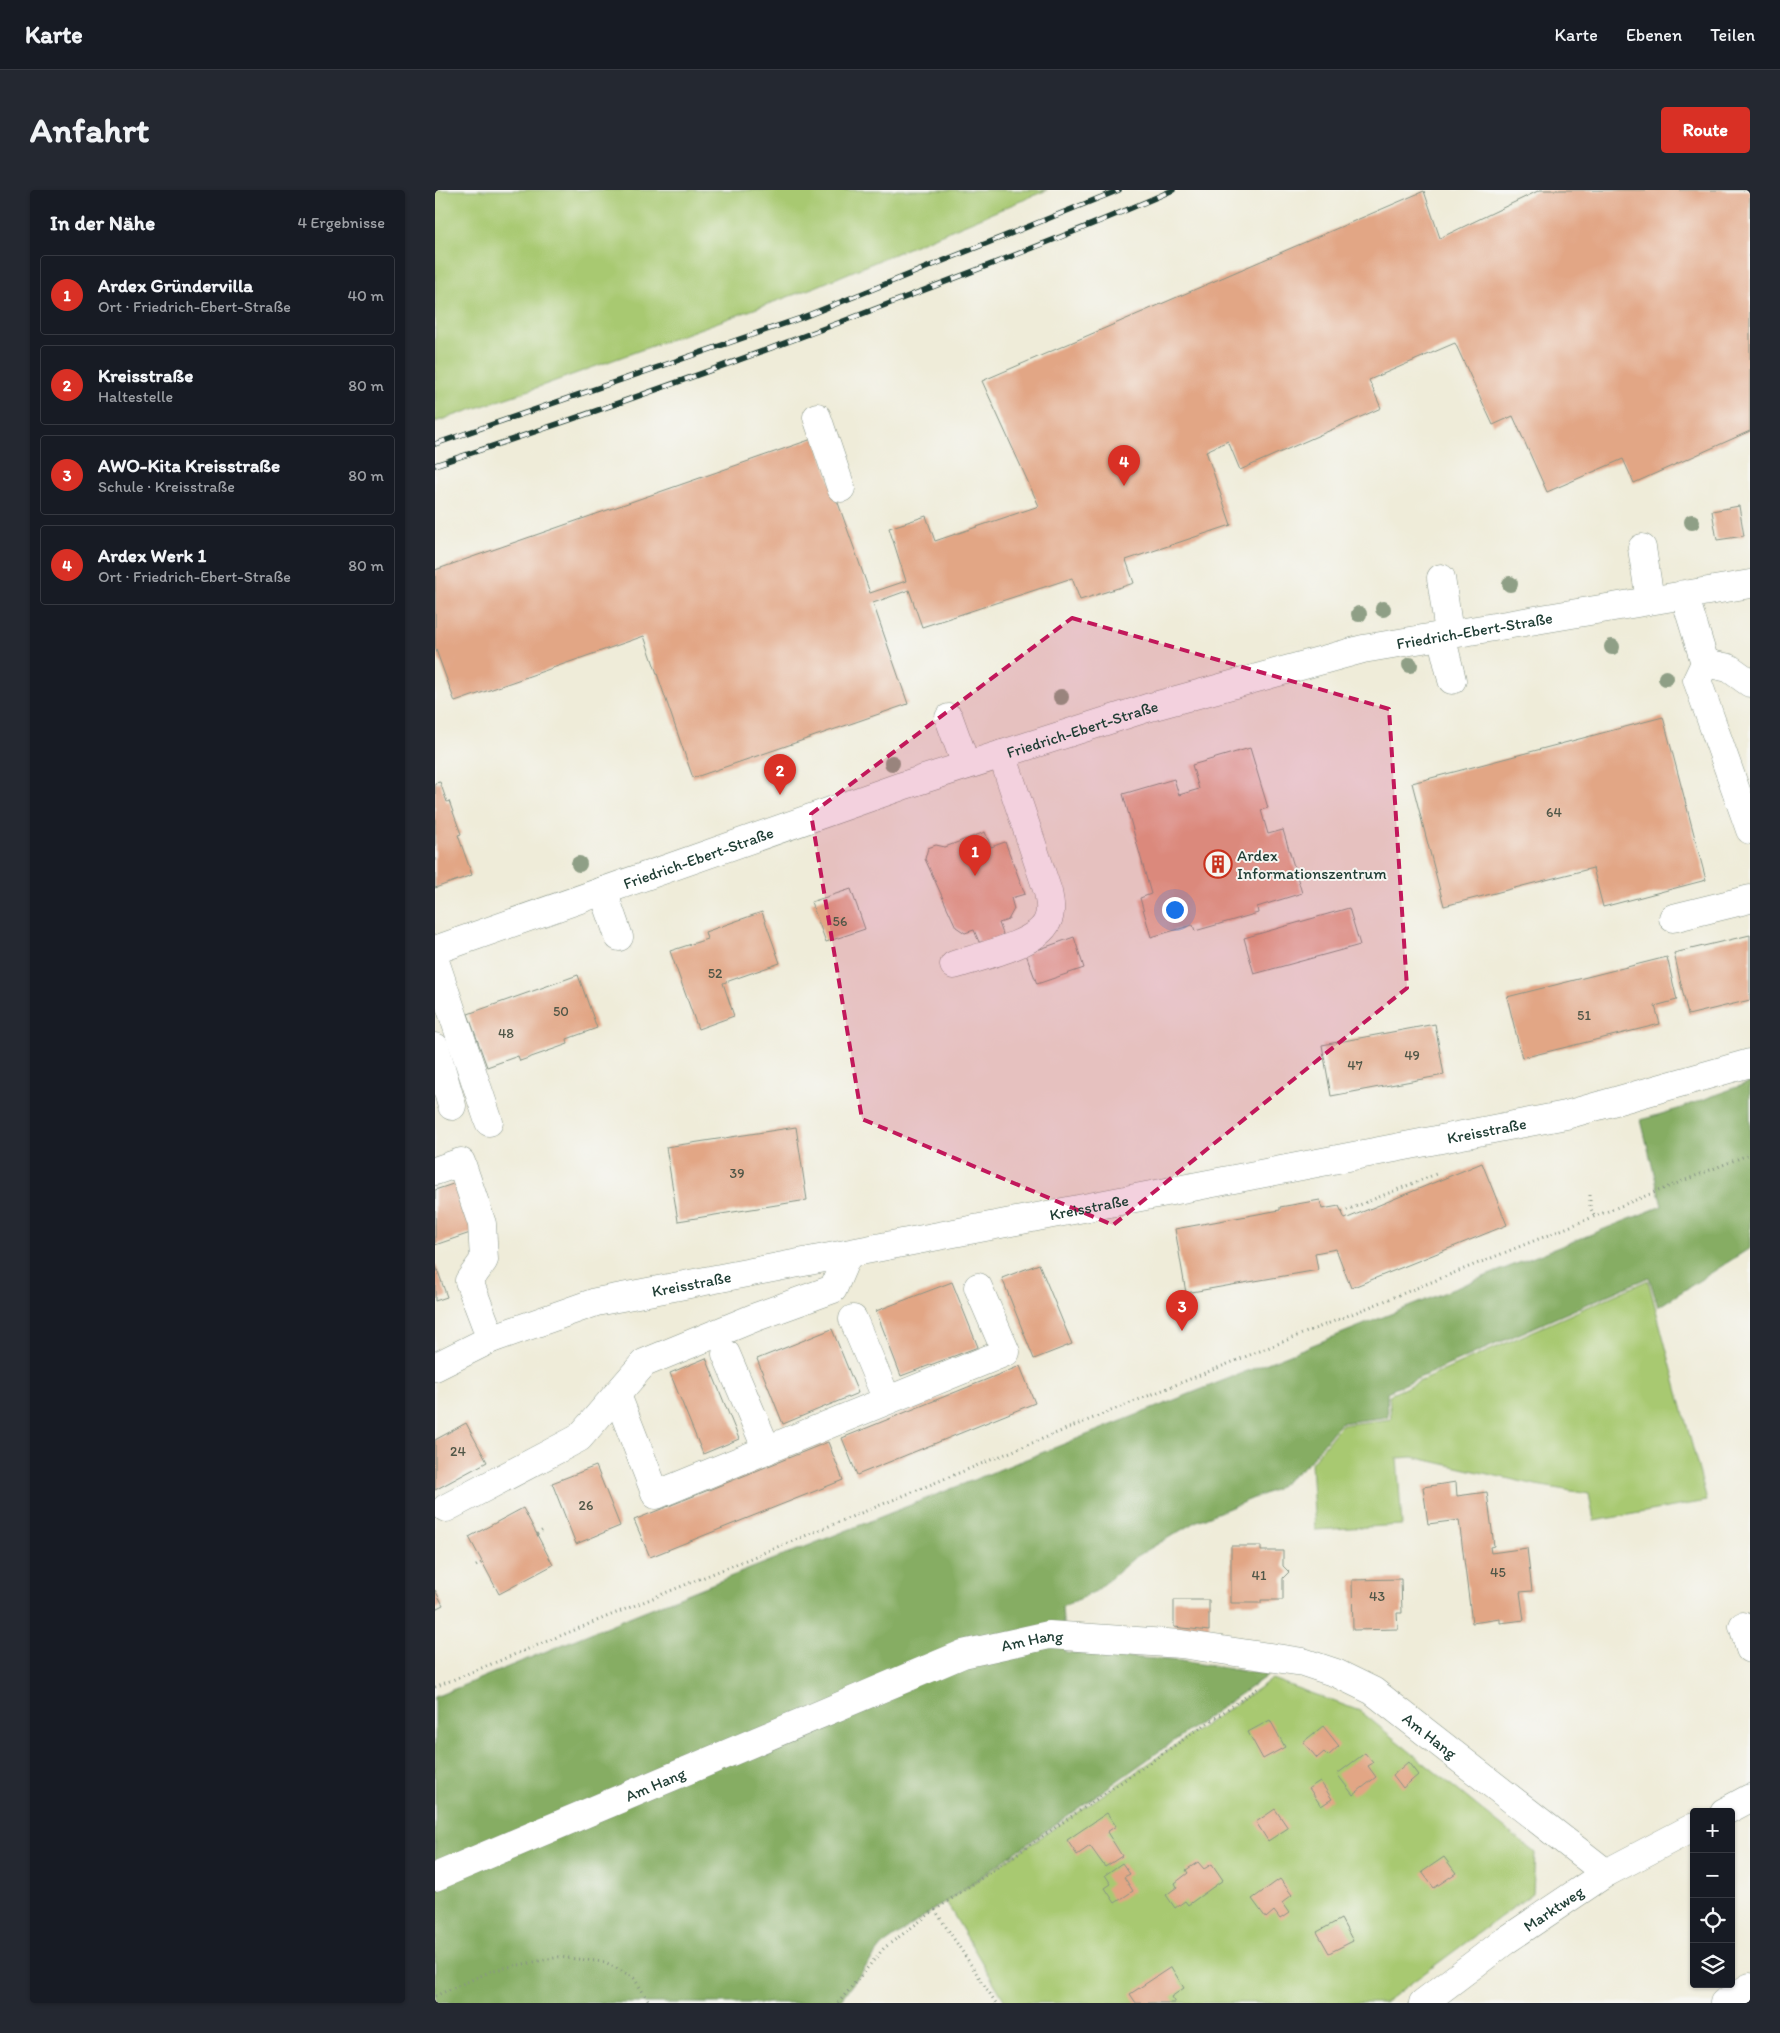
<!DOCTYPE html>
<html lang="de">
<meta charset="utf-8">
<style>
:root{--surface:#171b24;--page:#242831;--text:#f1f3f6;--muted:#9ea1a6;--line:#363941;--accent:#d93025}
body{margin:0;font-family:Itim,sans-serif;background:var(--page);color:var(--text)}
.controls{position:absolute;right:15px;bottom:15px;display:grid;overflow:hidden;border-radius:5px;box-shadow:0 1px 4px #0004}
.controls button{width:45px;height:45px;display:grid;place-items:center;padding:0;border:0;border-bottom:1px solid var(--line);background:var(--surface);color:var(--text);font:25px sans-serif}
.you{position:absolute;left:739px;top:719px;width:18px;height:18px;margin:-12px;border:4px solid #fff;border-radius:50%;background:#1a73e8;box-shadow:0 0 0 8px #1a73e833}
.badge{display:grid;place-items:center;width:32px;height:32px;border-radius:50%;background:var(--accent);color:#fff;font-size:16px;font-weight:700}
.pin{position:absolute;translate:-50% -41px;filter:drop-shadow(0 1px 2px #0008)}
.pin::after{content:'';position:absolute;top:26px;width:18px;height:15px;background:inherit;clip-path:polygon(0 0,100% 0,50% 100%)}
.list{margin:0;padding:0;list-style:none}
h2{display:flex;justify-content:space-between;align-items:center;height:65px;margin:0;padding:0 20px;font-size:21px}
h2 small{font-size:16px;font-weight:400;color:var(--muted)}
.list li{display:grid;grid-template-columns:32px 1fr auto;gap:15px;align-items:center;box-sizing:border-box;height:80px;margin:0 10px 10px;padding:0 10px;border:1px solid var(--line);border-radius:5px}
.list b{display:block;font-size:19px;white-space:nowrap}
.list p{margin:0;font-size:16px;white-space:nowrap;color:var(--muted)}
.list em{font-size:16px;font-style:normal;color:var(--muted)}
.icon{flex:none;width:28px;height:28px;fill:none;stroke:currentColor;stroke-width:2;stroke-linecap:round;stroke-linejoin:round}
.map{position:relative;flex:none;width:1315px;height:1813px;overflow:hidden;border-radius:5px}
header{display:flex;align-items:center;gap:30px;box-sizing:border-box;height:70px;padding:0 25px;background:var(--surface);border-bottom:1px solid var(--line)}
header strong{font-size:24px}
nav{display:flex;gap:28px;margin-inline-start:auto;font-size:18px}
.intro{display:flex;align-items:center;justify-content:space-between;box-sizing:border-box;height:120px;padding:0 30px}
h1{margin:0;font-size:35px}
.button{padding:12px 22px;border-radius:5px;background:var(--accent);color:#fff;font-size:18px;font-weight:700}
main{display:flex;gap:30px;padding:0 30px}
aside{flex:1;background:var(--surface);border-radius:5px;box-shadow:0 1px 4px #0004}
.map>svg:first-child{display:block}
.green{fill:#a8c971;stroke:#648352}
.forest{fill:#86ad63;stroke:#52754c}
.building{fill:#e2a685}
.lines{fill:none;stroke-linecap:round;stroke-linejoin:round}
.minor-casing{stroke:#879486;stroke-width:29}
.path{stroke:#879486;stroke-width:3;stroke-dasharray:1 4;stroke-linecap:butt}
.minor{stroke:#fff;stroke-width:28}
.rail-casing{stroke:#1f3d34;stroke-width:5.5}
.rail{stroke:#f6f6f2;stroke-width:4;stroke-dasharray:11;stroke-linecap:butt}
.tree{fill:#8f9f86}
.marked{fill:#c2185b;fill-opacity:0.2;stroke:#c2185b;stroke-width:4;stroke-dasharray:10 6;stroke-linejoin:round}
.labels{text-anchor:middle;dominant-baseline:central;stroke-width:4;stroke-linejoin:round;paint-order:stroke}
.number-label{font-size:14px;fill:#505748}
.street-label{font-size:16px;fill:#1f3d34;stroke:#f6f6f2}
.poi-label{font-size:16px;fill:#1f3d34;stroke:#f6f6f2;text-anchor:start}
</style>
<header>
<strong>Karte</strong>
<nav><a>Karte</a><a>Ebenen</a><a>Teilen</a></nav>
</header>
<div class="intro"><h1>Anfahrt</h1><a class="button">Route</a></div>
<main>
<aside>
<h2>In der Nähe<small>4 Ergebnisse</small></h2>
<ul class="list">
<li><span class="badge">1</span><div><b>Ardex Gründervilla</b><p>Ort · Friedrich-Ebert-Straße</p></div><em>40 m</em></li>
<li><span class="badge">2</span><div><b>Kreisstraße</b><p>Haltestelle</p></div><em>80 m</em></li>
<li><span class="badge">3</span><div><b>AWO-Kita Kreisstraße</b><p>Schule · Kreisstraße</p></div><em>80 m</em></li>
<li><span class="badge">4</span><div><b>Ardex Werk 1</b><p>Ort · Friedrich-Ebert-Straße</p></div><em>80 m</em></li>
</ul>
</aside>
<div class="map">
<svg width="1315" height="1813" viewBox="0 0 1315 1813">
<rect width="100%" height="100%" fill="#f6f6f2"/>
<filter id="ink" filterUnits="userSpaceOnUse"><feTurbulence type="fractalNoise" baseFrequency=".02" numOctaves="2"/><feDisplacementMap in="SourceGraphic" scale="10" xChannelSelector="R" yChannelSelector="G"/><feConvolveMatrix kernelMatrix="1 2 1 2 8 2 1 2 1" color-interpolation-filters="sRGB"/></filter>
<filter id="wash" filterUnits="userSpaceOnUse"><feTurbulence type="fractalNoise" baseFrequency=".0096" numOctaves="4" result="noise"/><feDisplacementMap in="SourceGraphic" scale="20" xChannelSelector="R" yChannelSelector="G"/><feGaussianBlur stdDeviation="1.12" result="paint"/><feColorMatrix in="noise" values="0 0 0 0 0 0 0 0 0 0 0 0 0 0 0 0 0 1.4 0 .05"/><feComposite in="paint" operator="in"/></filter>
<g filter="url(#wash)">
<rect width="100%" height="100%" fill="#efecd9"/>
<!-- green -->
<path class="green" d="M0,0H612L380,97L98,199L0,232Z
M1213,1090L1272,1311L1159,1331L1154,1304L1101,1295L978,1267L962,1268L967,1335L880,1340L876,1273L906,1235L956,1229L954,1205Z
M837,1489L925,1521L1100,1663L1098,1703L949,1813H571L511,1712Z"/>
<!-- forest -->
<path class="forest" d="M1315,892V1058L1223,1117L1214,1087L952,1202L953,1227L905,1233L873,1273L841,1299L760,1332L699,1368L661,1401L627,1417L630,1462L746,1471L833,1485L447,1756L403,1813H0V1507L199,1425L1227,1016L1206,930L1243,919Z"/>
<g id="blocks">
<!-- building -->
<path class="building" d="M1105,0H1315V241L1199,293L1188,269L1112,302L1078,226L1058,235L1020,153L934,190L946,218L805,280L793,251L771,261L796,335L691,370L699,393L645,410L637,388L487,437L474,400L438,413L473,514L258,588L209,446L20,512L0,457V380L380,248L435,403L471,391L454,338L491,326L500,351L604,316L547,191L989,1L1005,48Z
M1304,316L1309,346L1282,350L1277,321Z
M1228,527L1271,690L1168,717L1158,678L1009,716L977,593Z
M815,558L833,618L826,620L833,644L848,640L867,703L822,717L823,723L760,741L758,735L716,747L705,708L716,704L688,604L739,589L744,605L764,599L757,575Z
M5,592L12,612L14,611L26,644L23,645L37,685L0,698V593Z
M550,642L556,657L570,652L590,704L576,708L579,719L573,730L564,733L568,744L557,752H544L539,740L530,743L521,737L490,669L493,658L501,655L510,657Z
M416,699L430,739L391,752L376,712Z
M914,718L925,755L819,784L809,748Z
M327,722L345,773L288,793L299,826L263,839L235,761L272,749L270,742Z
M1315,745V810L1253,825L1239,763Z
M639,747L649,778L602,794L591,764Z
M1232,767L1242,810L1220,816L1225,834L1087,868L1072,807Z
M143,785L162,838L132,849L133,854L85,871L83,866L52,877L33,824Z
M1000,834L1009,885L896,906L887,855Z
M361,937L372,1010L243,1031L231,957Z
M1047,973L1072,1035L916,1098L901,1059L880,1063L883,1080L751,1103L740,1039L845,1020V1017L885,1010L887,1019L904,1016L910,1029Z
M24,992L41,1041L0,1055V1000Z
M0,1073L12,1107L0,1111Z
M604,1074L637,1154L599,1169L567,1088Z
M517,1092L543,1157L466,1186L441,1121Z
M397,1139L423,1203L348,1234L322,1169Z
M271,1168L304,1249L268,1264L235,1183Z
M585,1176L600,1213L422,1285L407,1248Z
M31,1233L52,1272L0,1300V1250Z
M393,1252L408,1290L215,1367L199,1330Z
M161,1276L185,1336L141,1354L117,1293Z
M1021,1292L1022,1306L1052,1302L1059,1356L1055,1357L1056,1363L1092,1358L1097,1401L1085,1402L1089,1430L1065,1433V1429L1037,1433L1024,1330L993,1334L988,1297Z
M88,1318L118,1375L64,1404L34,1347Z
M796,1356H826V1361H848V1376L854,1382L848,1388V1410H826V1413H796Z
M966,1389L967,1423H962L963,1439L918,1440L917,1390Z
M0,1400L8,1415L0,1419Z
M739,1410H774V1441L739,1437Z
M835,1530L850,1557L828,1569L813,1542Z
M888,1536L904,1556L893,1566L889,1562L882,1568L868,1552Z
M930,1563L938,1573L933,1576L941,1587L918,1605L902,1584Z
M973,1572L983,1585L968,1598L958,1585Z
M885,1591L897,1609L886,1616L874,1598Z
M840,1619L853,1638L833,1651L821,1632Z
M672,1623L681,1636L672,1642L687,1666L670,1677L655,1656L642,1665L632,1650Z
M1009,1667L1021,1683L999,1698L987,1682Z
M763,1672L769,1679L777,1674L788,1690L753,1715L750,1711L740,1718L731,1705L742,1697L740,1693L753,1683L751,1680Z
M687,1673L695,1684L689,1687L698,1701L680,1713L670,1698L676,1694L670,1685Z
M845,1689L857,1705L847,1713L854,1723L845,1729L839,1721L831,1728L817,1709Z
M906,1729L918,1751L894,1763L882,1742Z
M736,1777L749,1798L736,1807L740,1813H701L695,1804Z"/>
</g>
</g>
<g filter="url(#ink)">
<use href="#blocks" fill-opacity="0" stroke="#879486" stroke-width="1"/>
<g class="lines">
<!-- minor casing -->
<g class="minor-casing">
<g id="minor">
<path d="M382,227L406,298"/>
<path d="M1207,358L1215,410"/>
<path d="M1006,388L1014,443"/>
<path d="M1249,404L1270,473L1262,490L1315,640"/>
<path d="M1006,445L1017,490"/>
<path d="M1270,473L1294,478L1315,493"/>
<path d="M514,528L531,575"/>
<path d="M168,701L184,747"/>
<path d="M1238,728L1315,709"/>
<path id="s1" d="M0,760L467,596L712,518L928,459L1315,394"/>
<path d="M0,771L54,932"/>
<path d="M519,775C543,767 601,755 612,732C617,722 615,712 613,702L567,564"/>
<path d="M0,857L17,916"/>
<path d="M0,981L26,972L47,1034L49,1070L34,1091L56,1149"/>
<path d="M418,1129L452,1210"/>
<path d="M291,1164L332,1260"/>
<path id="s2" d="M0,1177L56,1149L161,1112L1131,925L1315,873"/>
<path d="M182,1205L221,1305L571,1162L543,1097"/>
<path d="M11,1318L144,1248L209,1173L321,1127L398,1099L413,1064"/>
<path d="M1308,1436L1315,1459"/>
<path d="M1289,1622L1315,1608"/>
<path id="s3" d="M0,1687L528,1464L614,1445L746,1454L868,1472L901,1483L938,1501L1171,1683"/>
<path id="s4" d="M988,1813L1070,1751L1171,1683L1259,1637"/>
<path d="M1289,1813L1315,1797"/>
</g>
</g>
<!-- path -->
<path class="path" d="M1155,1005V1016L1159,1026
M907,1022L1001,984
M102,1344L108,1340
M41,1376L48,1372
M0,1497L683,1218L1315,964
M500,1720L825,1497
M0,1806L59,1780L124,1767L170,1772L199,1788L215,1813
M403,1813L449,1758L500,1720L561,1813"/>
<!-- minor -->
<use href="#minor" class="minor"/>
<!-- rail casing -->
<g class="rail-casing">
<path id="rail" d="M0,254L366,128L684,0
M0,275C166,221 330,162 492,99C575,67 657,36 738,0"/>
</g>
<!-- rail -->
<use href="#rail" class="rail"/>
</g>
<!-- trees -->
<g class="tree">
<circle cx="1257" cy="332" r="8"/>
<circle cx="1075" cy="394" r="8"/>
<circle cx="948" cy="419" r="8"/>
<circle cx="924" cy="424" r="8"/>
<circle cx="1177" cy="457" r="8"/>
<circle cx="975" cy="475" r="8"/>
<circle cx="1231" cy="488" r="8"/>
<circle cx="626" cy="507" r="8"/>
<circle cx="457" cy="573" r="8"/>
<circle cx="144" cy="674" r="8"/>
</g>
</g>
<!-- marked area -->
<path class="marked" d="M637,428L954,519L972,798L678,1035L427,929L376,624Z"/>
<!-- icons -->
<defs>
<g id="building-ring" transform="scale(1.4375)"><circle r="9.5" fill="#f6f6f2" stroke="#c8321e" stroke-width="1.5"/><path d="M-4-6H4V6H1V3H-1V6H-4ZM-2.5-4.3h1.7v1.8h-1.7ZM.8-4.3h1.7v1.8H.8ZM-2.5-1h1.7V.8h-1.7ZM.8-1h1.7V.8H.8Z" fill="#c8321e"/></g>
</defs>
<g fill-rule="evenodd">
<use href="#building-ring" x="783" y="674"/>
</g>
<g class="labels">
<!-- number labels -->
<g class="number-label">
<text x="1119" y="622">64</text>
<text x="405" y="731">56</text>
<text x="280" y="783">52</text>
<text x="126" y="821">50</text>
<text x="1149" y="825">51</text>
<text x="71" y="843">48</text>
<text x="977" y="865">49</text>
<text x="920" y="875">47</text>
<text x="302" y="983">39</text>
<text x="23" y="1261">24</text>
<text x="151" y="1315">26</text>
<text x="1063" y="1382">45</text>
<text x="824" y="1385">41</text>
<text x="942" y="1406">43</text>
</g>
<!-- street labels -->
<g class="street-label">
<text stroke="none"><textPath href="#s1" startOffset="1089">Friedrich-Ebert-Straße</textPath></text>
<text stroke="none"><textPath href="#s1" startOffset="684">Friedrich-Ebert-Straße</textPath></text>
<text stroke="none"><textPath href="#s1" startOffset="279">Friedrich-Ebert-Straße</textPath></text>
<text stroke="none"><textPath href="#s2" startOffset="1081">Kreisstraße</textPath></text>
<text stroke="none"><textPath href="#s2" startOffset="676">Kreisstraße</textPath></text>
<text stroke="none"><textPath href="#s2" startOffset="271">Kreisstraße</textPath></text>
<text stroke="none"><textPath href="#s3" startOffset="644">Am Hang</textPath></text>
<text stroke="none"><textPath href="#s3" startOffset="1065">Am Hang</textPath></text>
<text stroke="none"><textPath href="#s3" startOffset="239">Am Hang</textPath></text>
<text stroke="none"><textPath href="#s4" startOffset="161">Marktweg</textPath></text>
</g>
<!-- poi labels -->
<g class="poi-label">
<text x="802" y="665">Ardex<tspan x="802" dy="18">Informationszentrum</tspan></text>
</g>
</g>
</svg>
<div class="controls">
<button>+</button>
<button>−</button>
<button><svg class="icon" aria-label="locate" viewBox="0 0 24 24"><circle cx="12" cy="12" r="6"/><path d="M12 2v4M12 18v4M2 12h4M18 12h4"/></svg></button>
<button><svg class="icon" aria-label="layers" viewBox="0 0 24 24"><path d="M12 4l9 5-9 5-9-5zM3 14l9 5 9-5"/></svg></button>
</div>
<div class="you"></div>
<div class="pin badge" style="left:540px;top:686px">1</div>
<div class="pin badge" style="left:345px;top:605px">2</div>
<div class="pin badge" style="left:747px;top:1141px">3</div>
<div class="pin badge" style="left:689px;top:296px">4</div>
</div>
</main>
